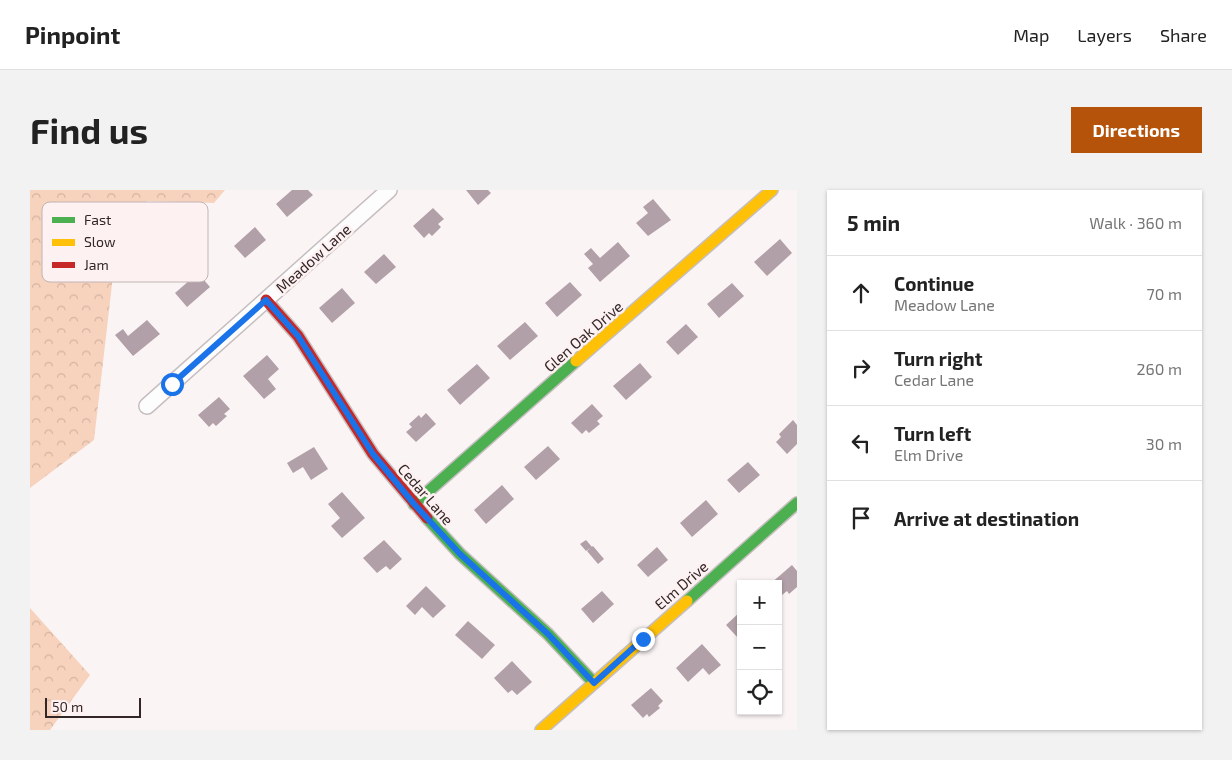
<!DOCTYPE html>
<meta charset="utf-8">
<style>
:root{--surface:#fff;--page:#f2f2f2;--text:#222;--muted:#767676;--line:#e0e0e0;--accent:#b45309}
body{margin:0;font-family:"Exo 2",sans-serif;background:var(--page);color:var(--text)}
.controls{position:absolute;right:15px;bottom:15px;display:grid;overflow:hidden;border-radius:0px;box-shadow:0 1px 4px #0004}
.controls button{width:45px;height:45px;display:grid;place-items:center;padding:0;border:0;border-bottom:1px solid var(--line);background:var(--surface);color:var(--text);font:25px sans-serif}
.scale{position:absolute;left:15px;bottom:12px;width:96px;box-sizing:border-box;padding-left:5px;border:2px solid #322627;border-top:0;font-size:14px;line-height:18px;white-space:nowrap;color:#322627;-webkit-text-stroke:4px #fef1f2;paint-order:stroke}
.stop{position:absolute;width:15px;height:15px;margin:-11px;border:4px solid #1a73e8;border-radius:50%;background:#fff}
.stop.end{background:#1a73e8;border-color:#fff;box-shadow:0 1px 5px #0008}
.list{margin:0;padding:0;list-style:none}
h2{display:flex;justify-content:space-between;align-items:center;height:65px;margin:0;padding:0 20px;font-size:21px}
h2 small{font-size:16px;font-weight:400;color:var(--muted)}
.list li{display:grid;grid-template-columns:32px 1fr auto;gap:15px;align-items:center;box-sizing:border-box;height:75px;padding:0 20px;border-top:1px solid var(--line)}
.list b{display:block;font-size:19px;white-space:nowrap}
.list p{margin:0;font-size:16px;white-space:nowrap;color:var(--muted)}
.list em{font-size:16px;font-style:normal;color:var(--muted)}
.icon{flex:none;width:28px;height:28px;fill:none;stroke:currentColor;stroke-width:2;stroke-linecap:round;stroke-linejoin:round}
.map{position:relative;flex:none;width:767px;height:540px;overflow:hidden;border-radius:0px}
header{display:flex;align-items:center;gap:30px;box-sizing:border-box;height:70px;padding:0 25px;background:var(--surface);border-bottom:1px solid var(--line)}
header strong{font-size:24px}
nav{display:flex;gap:28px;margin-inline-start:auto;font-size:18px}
.intro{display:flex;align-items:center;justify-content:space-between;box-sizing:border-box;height:120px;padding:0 30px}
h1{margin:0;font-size:35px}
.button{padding:12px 22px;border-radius:0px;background:var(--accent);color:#fff;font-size:18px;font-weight:700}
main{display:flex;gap:30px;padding:0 30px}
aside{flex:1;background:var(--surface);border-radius:0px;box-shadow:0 1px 4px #0004}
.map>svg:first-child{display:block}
.forest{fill:url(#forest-crowns)}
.building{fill:#b2a0a9}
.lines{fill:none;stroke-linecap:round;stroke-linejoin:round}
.street-casing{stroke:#c6bebf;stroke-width:18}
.fast-casing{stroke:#c6bebf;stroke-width:14}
.slow-casing{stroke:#c6bebf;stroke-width:14}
.jam-casing{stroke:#c6bebf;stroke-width:14}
.street{stroke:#fefdfe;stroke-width:15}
.fast{stroke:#4caf50;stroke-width:11}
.slow{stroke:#ffc107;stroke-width:11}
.jam{stroke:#c62828;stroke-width:11}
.route{stroke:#1a73e8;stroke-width:6}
.labels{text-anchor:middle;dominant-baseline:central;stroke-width:5;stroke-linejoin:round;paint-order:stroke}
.street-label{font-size:15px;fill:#322627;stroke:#fef1f2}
.key{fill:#fef1f2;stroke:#c1b4b5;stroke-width:1}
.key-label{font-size:14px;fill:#322627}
</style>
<header>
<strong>Pinpoint</strong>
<nav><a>Map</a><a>Layers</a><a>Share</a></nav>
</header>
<div class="intro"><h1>Find us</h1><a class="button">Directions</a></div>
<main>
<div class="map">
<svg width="767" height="540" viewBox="0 0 767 540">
<defs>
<pattern id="forest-crowns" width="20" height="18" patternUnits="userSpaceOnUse" patternTransform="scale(1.25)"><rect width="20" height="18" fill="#f7d2bc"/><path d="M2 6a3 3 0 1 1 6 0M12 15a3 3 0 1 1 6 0" fill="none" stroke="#d4b4a2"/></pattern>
</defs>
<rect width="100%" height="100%" fill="#fbf4f5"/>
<!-- forest -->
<path class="forest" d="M0,0H195L184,13L117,11L89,34L64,250L0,298Z
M0,418L60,485L20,540H0Z"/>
<!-- building -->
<path class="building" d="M262,0H278L283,5L257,27L246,14Z
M436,0H458L461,3L448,15Z
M623,9L641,30L618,46L606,33L618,23L613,17Z
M403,18L414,29L408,34L411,37L402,46L399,43L394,48L383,36Z
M225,37L236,50L215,68L204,56Z
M750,49L762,63L737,86L724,72Z
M588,52L600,66L570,92L558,78L563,74L554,64L561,58L570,68Z
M354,64L366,77L346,94L334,82Z
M168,83L180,97L157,117L145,103Z
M540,92L552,105L527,127L515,113Z
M702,93L714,106L689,128L677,114Z
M312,98L325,113L302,133L289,118Z
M117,130L130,144L103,166L85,145L93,139L98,146Z
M495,132L508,146L480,170L467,156Z
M656,134L668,147L648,165L636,152Z
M237,165L249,179L238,189L246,199L234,209L213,186Z
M610,173L622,187L596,210L583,196Z
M447,174L460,188L430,215L417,200Z
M189,207L200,219L194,224L197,226L186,236L183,233L179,237L168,225Z
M562,214L573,226L567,231L570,234L559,243L556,240L552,244L541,233Z
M396,223L406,234L386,252L376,242L382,237L379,234L389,225L391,228Z
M763,230L767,235V254L757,264L746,252L751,247L749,244Z
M518,256L530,269L506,290L494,277Z
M284,257L298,279L281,290L273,277L263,283L257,273Z
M718,272L730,285L709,303L697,290Z
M472,295L484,309L456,334L444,320Z
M312,302L335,328L312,348L301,336L310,328L298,314Z
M676,310L688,324L662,347L650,333Z
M354,350L372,369L360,380L356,376L347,383L333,368Z
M556,350L562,357L556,361L550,354Z
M563,356L574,369L568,374L557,361Z
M627,357L638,370L618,387L607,375Z
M762,375L767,381V397L759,404L757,401L752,405L748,401V394H740Z
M396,396L416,416L403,428L392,417L385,425L376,416Z
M572,401L584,414L563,433L551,419Z
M711,421V446L708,448L696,435Z
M438,431L465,455L452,469L425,445Z
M672,454L691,475L679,485L673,478L658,492L646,478Z
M482,471L502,492L487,505L482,500L478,503L464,488Z
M621,498L633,511L628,516L630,518L619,527L617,524L613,528L601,515Z"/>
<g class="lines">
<!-- street casing -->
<g class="street-casing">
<path id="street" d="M117,216L359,0"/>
</g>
<!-- fast casing -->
<g class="fast-casing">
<path id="fast" d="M384,314L546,171
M397,328L430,364L518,444L564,493
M657,411L767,313"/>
</g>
<!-- slow casing -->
<g class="slow-casing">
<path id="slow" d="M546,171L742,0
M511,540L657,411"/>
</g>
<!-- jam casing -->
<g class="jam-casing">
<path id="jam" d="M236,110L268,146L343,264L397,328"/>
</g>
<!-- street -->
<use href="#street" class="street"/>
<!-- fast -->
<use href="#fast" class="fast"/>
<!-- slow -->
<use href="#slow" class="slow"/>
<!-- jam -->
<use href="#jam" class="jam"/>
</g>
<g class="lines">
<!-- route -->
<path class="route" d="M142,194L236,110L268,146L343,264L384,314L430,364L518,444L564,493L613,449"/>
</g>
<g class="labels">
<!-- street labels -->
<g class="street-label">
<text transform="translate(283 68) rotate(-42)">Meadow Lane</text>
<text transform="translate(553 146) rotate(-41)">Glen Oak Drive</text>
<text transform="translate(396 304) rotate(49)">Cedar Lane</text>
<text transform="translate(651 395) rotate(-41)">Elm Drive</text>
</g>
</g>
<!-- legend -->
<rect x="12" y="12" width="166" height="80" rx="8" class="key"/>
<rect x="22" y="27" width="23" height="6" fill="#4caf50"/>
<rect x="22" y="49" width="23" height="7" fill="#ffc107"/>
<rect x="22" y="72" width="23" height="6" fill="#c62828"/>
<g class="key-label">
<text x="54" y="35">Fast</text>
<text x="54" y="57">Slow</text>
<text x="54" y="80">Jam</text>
</g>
</svg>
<div class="controls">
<button>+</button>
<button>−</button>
<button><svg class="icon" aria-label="locate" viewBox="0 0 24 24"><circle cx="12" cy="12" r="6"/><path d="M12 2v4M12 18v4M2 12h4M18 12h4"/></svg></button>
</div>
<div class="scale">50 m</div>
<div class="stop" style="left:142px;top:194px"></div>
<div class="stop end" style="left:613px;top:449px"></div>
</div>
<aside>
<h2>5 min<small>Walk · 360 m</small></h2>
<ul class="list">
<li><svg class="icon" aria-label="ahead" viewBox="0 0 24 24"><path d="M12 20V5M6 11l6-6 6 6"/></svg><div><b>Continue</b><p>Meadow Lane</p></div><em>70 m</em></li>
<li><svg class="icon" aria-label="right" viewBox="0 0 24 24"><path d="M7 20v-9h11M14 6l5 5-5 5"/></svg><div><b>Turn right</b><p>Cedar Lane</p></div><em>260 m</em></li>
<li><svg class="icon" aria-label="left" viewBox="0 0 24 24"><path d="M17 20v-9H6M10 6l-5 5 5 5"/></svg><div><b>Turn left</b><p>Elm Drive</p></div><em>30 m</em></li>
<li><svg class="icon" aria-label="arrive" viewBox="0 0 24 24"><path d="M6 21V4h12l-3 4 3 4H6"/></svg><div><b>Arrive at destination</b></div></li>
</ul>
</aside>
</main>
